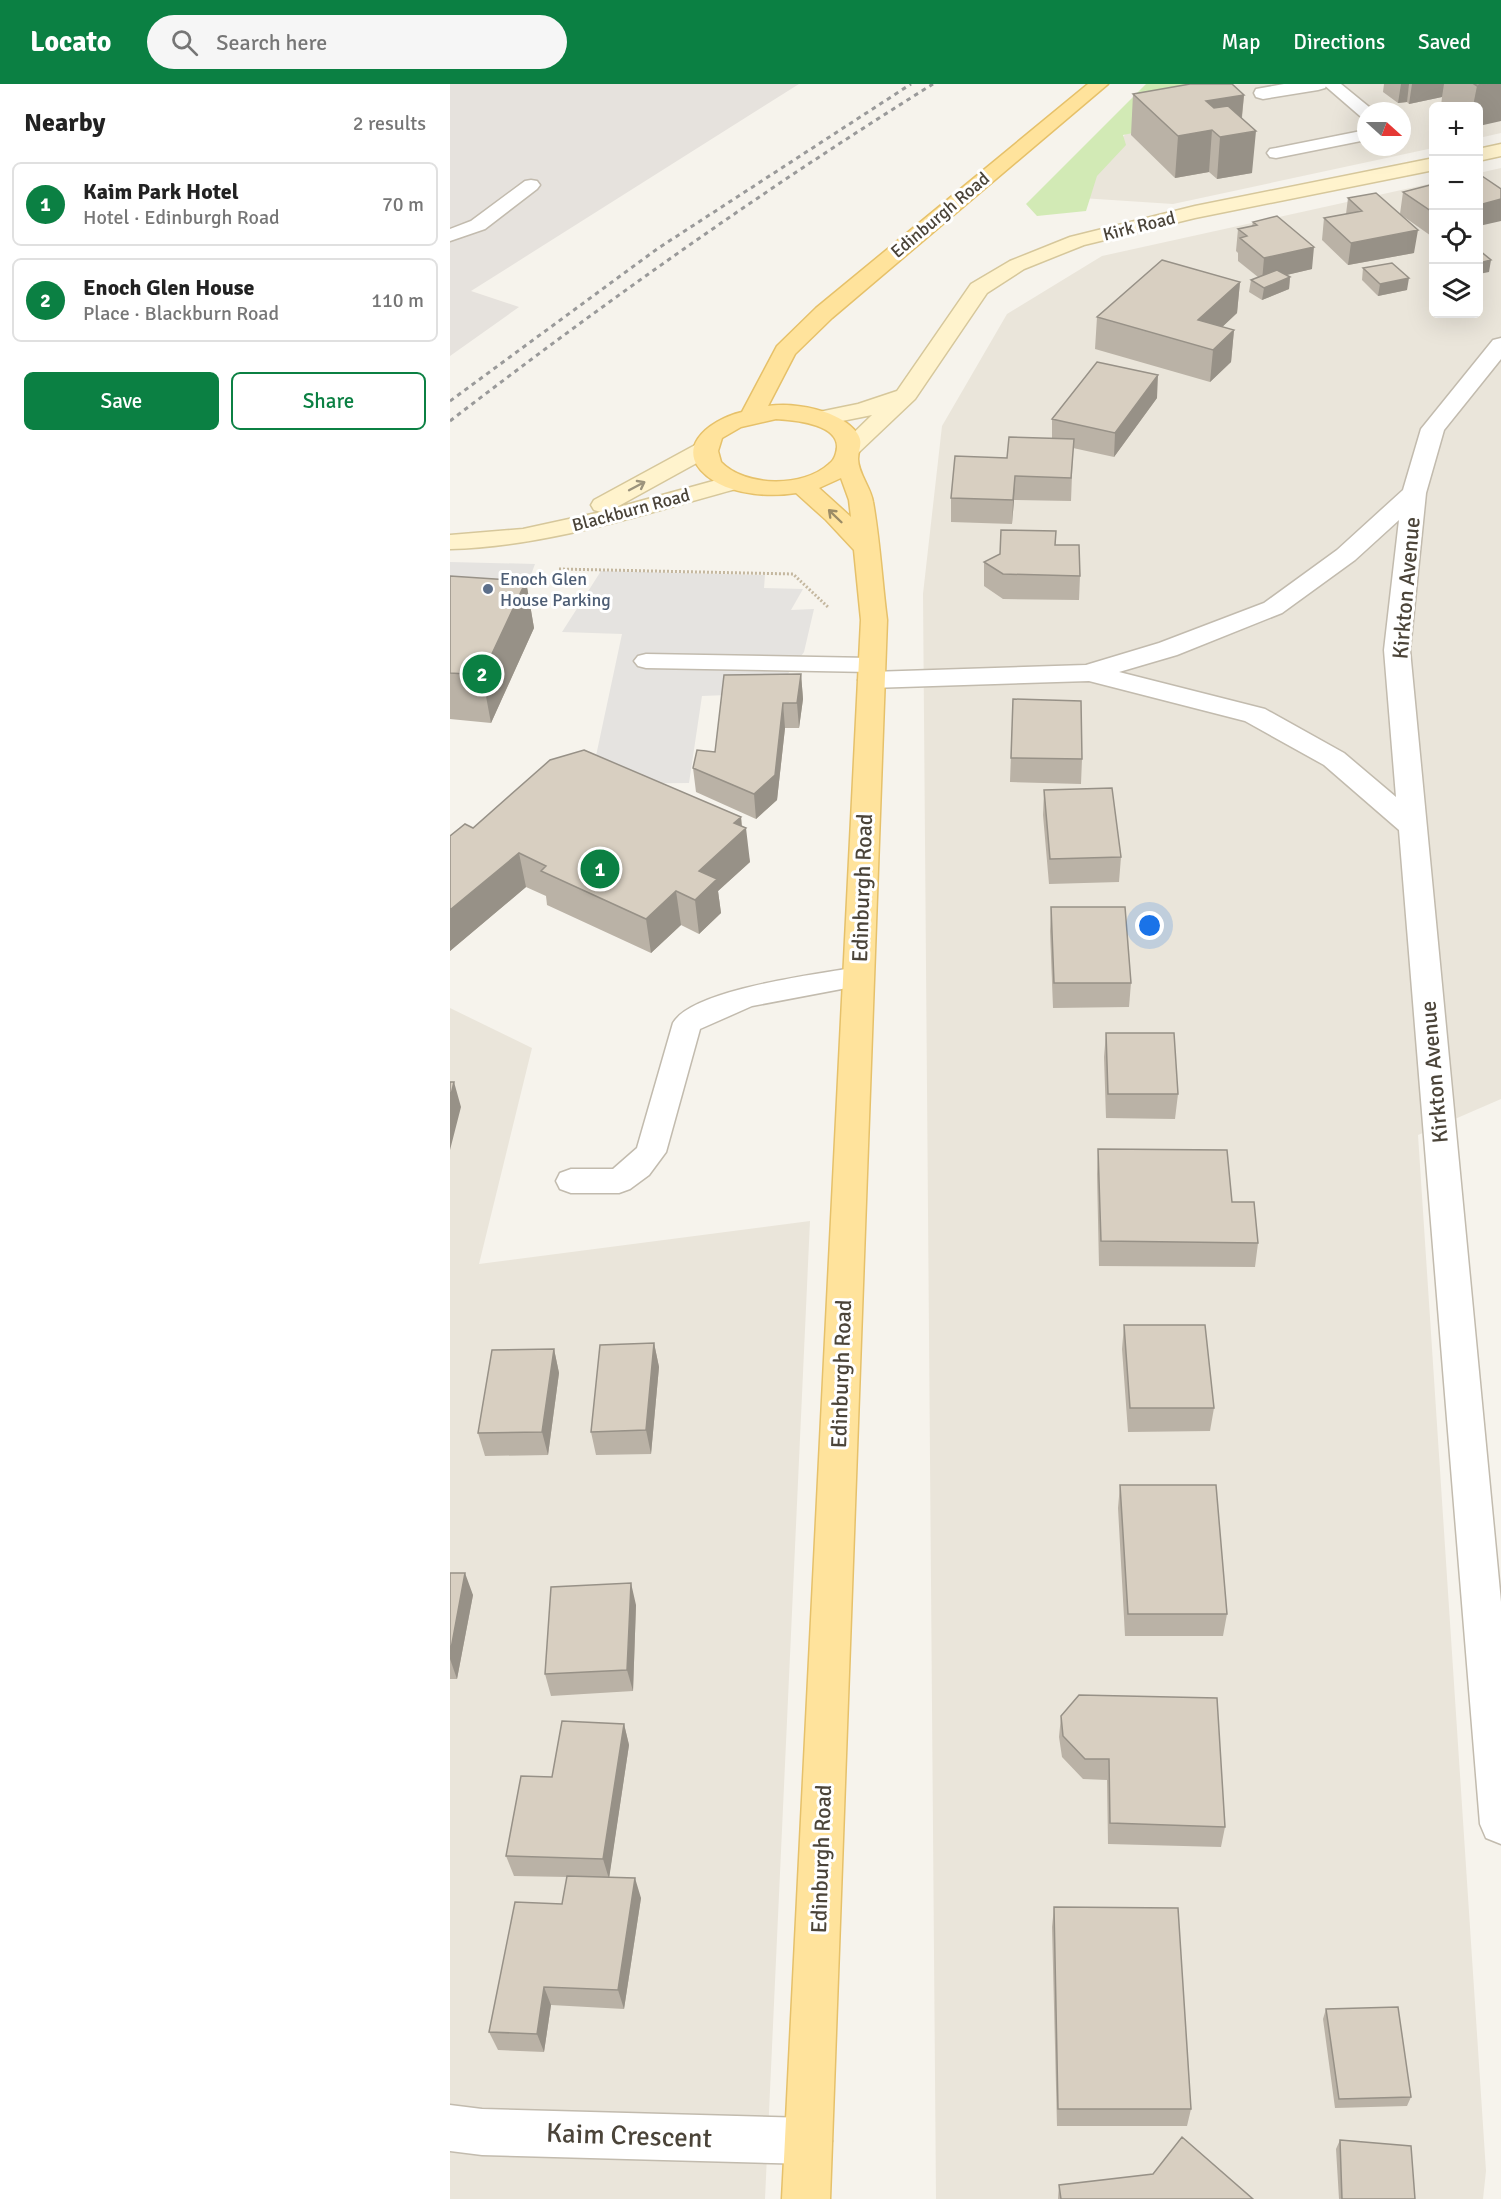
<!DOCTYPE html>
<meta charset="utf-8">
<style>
:root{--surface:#fff;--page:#f6f6f6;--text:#222;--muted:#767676;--line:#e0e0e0;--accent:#0b8043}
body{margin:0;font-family:Signika,sans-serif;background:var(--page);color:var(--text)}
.controls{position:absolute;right:18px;top:18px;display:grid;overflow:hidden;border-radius:9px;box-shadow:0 6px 24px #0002}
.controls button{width:54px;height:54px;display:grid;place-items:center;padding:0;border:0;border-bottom:2px solid var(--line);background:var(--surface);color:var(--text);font:30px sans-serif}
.compass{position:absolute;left:907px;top:18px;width:54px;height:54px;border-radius:50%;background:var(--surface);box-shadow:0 6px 24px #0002;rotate:111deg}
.you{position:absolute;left:700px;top:842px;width:21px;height:21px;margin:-15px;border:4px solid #fff;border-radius:50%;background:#1a73e8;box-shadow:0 0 0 9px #1a73e833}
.badge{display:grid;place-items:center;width:39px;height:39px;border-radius:50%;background:var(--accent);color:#fff;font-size:20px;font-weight:700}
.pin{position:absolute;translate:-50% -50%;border:3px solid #fff;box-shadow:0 2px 6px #0006}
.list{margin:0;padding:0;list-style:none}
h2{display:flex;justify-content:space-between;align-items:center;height:78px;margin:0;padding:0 24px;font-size:26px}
h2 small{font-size:20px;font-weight:400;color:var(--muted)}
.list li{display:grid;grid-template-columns:39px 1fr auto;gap:18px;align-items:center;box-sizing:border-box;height:84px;margin:0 12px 12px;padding:0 12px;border:2px solid var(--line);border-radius:9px}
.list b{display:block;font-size:22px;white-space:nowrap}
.list p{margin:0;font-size:20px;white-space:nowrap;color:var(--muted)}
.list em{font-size:20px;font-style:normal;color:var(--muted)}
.actions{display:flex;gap:12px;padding:18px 24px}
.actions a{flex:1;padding:14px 0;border:2px solid var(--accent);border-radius:9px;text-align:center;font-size:21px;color:var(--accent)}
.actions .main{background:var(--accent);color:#fff}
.icon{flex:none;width:33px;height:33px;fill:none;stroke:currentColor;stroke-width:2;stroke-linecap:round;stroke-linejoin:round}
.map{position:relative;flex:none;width:1051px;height:2115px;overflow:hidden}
header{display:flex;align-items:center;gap:36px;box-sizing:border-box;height:84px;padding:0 30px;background:var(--accent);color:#fff}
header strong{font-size:28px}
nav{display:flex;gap:33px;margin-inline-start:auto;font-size:21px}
.search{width:420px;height:54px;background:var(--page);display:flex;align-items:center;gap:15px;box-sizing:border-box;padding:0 21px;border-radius:33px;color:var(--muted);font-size:22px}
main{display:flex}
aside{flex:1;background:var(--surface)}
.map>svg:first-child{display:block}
.residential{fill:#eae5da;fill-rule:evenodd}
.industrial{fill:#e6e2dd}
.green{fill:#d2eab5}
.parking{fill:#e5e3e0}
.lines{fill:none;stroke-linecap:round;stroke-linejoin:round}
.service-casing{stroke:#c2bbae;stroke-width:3}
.minor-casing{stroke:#c2bbae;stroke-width:3}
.secondary-casing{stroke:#d6c79b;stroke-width:3}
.primary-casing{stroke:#e6c16a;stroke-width:3}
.path{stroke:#c4b79f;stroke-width:3;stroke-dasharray:2 2;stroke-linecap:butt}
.service{fill:#fff;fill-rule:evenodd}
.minor{fill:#fff;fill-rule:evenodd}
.secondary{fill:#fff3cd;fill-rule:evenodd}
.primary{fill:#ffe39c;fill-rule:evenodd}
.rail{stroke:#9a9a9a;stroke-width:3;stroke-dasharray:4.5 4.5;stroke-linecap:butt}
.wall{fill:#bab2a6}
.shaded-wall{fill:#979187}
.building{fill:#d8cfc1;stroke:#979187;stroke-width:1.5}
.oneway{stroke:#9c937c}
.oneway2{stroke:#9c8c66}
.service-dot{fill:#5c6f8a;stroke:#fff;stroke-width:2}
.labels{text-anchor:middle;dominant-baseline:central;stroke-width:6;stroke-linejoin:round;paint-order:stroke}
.far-street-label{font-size:18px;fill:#4b4439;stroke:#fff}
.far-service-label{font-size:18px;fill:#4e5e75;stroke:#fff;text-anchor:start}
.street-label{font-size:22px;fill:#4b4439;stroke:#fff}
.near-street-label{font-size:27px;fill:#4b4439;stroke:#fff}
</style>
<header>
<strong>Locato</strong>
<div class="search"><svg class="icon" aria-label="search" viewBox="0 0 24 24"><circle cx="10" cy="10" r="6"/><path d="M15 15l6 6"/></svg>Search here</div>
<nav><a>Map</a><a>Directions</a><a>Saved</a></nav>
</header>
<main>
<aside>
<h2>Nearby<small>2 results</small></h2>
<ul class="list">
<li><span class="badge">1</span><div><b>Kaim Park Hotel</b><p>Hotel · Edinburgh Road</p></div><em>70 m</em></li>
<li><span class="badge">2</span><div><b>Enoch Glen House</b><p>Place · Blackburn Road</p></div><em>110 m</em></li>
</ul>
<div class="actions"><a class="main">Save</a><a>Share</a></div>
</aside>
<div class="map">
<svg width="1051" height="2115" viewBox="0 0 1051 2115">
<rect width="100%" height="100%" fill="#f6f3ec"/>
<!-- residential -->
<path class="residential" d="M723,0H1051V49L1029,54L1028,22H984L983,64L723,120L616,113ZM916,27H952V63H916Z
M1051,84V1015L968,1051L1036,2087L1033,2115H486L473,510L492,342L557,230L652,172L983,99L984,230H1028L1029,89Z
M0,924L82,964L29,1180L360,1137L315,2115H0Z"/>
<!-- industrial -->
<path class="industrial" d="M0,0H349L21,207L69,223L0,272Z"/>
<!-- green -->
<path class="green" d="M696,0H743L703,45L673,51L676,61L647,92L636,127L587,132L576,120Z"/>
<!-- parking -->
<path class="parking" d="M0,478L85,480L65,534L0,530Z
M151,487L315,491L314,504L353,505L341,526L364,525L354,568L324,609L252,612L239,699L140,700L172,550L112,548Z"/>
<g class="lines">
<!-- service casing -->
<g class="service-casing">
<path id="service" d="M873,0H891L924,27H916V33L910,32Z
M916,46V56L826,74L820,73L817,69L820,65L826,64Z
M81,96L87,97L90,101L87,105L35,145L0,157V145L21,137L75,97Z
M196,570L421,574L429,576L433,581L429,586L421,588L196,584L188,582L184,577L188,572Z
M408,883L418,886L422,893L418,900L302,922L250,945L216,1068L199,1091L180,1105L169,1109H121L110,1105L106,1097L110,1089L121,1085H163L187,1064L223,939C243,905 369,890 408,883Z"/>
</g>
<!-- minor casing -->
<g class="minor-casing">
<path id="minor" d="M834,0H877L875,4L868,6L813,15L806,13L804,9L806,5Z
M1051,254V275L994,346L976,409L960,566L1051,1518V1760L1036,1754L1030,1740L949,746L874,681L795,637L639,597L421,604L412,602L408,596L412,590L421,588L636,581L709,559L814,519L887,466L953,406L971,345L1043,256ZM949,436L934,566L946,713L894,669L815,625L669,588L727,571L832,529L905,476Z
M0,2021L32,2025L359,2034L376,2040L382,2057L376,2074L359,2080L32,2071L0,2067Z"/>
</g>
<!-- secondary casing -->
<g class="secondary-casing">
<path id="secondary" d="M1051,60V72L1028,77V65Z
M984,74V86L745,134L634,161L574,185L537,209L465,315L407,370L399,372L391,370L387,365L422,331L372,341L364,339L360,334L364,329L408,320L447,307L521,200L560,177L620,153L745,122Z
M255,358L263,360L267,365L263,370L165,424L285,391L293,393L297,398L293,403C196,429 102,462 0,465V451L73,445L151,428L144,426L141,421L144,416L247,360Z"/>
</g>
<!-- primary casing -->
<g class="primary-casing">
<path id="primary" d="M638,0H658L382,234L345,270L318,322C344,318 390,326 407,349C414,359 408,365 408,375C408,389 421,404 423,418C430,457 432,497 437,536L380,2115H332L411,536L404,466L376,436L346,409C320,413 287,411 264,397C218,368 258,336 292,328L327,262L366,224ZM326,335C344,336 395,340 386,369C385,373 383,377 379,380C353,404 295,403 271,378L268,367L272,354L291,343ZM391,394L399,416L401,433L369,404Z"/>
</g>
<!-- path -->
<path class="path" d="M109,485L343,490L379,524"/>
<!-- service -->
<use href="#service" class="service"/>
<!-- minor -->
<use href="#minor" class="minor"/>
<!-- secondary -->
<use href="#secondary" class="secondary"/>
<!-- primary -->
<use href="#primary" class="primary"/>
<!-- rail -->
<path class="rail" d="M0,317L207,165L461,0
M0,337C156,217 316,104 483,0"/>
</g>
<!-- wall -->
<path class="wall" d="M934,0H1051L1029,22H991L992,13L959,20L957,18L948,19L933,8Z
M683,10L794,11L792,34L802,89L767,95L759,88L725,94L681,51Z
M984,100V154L950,130L953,108Z
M898,114L964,169L898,181L872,156L874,134L896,130Z
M803,138L862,185L836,191L840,193L839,205L812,216L799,208L801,196L808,193L788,177V169L786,167L788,145L802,142Z
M913,184L957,206L928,212L912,196Z
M790,198L787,229L772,243L784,246L781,278L760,298L645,265L647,233Z
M707,314L664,373L623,364L621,417L564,416L562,440L501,438V414L557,374L602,354V335Z
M605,461L630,492L629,516L553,515L534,502V478Z
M0,492L76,497L84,544L41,639L0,635Z
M351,590L353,615L349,644H335L327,716L306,735L246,708L243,684L265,668Z
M563,615L632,675L631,700L560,698Z
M594,706L671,773L669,798L599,800L593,731Z
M291,733L292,742L300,778L268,807L271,829L249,850L231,841L201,869L97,821L96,812L76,803L0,867V752L23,744Z
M601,823L681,899L679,923L603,924L600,847Z
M656,949L728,1010L725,1035L656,1034L654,973Z
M648,1065L782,1118L808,1159L805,1183L649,1182L647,1090Z
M674,1241L764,1324L760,1347L678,1348L672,1265Z
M204,1259L209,1283L201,1370L146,1371L141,1348Z
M104,1265L109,1289L98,1371L35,1372L28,1349Z
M670,1401L777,1530L773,1552H675L668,1424Z
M0,1489L23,1511L7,1595H0Z
M186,1521L183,1607L101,1612L95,1590Z
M611,1632L775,1743L771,1763L658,1760L657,1696L633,1695L612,1673L609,1653Z
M174,1640L179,1661L159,1793L191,1814L174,1925L101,1921L94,1968L48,1966L39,1948L112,1820L117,1793L64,1792L56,1772L102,1693Z
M604,1823L741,2025L737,2042H607L602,1843Z
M876,1925L961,2013L957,2022L885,2024L873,1935Z
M890,2056L965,2115H889L886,2065Z
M609,2101L803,2115H608Z"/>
<!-- shaded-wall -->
<path class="shaded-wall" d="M951,0H959L957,18L948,19Z
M962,0H994L992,13L959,20Z
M1037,0H1051V37L1029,42V22H1023L1027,2Z
M794,11L790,50L806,47L802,89L767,95L770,53L762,46L759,88L725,94L728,52L756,17Z
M1051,115V137L1029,142V121Z
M968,146L964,169L898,181L901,159Z
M864,163L862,185L812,197L814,174Z
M1041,176L1039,188L1029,190V179Z
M840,193L839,205L812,216L814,204Z
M959,194L957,206L928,212L930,200Z
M790,198L787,229L751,263L748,236Z
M784,246L781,278L760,298L763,266Z
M708,291L707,314L664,373L665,349Z
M565,392L564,416L562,440L563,416Z
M76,497L84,544L41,639L32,591Z
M351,590L353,615L349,644L347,619Z
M333,619L335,644L327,716L306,735L304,710Z
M291,733L292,748L296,744L300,778L268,807L271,829L249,850L245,816L249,787L284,739Z
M69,769L76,803L0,867V826Z
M226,807L231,841L201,869L196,835Z
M4,998L11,1023L0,1066V1015Z
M204,1259L209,1283L201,1370L196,1346Z
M104,1265L109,1289L98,1371L92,1348Z
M15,1489L23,1511L7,1595L0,1575V1570Z
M181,1499L186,1521L183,1607L177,1586Z
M174,1640L179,1661L159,1795L153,1775Z
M185,1794L191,1814L174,1925L168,1906Z
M94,1903L101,1921L94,1968L87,1950Z"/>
<!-- building -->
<path class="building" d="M740,0H782L794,11L756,17L764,24L778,22L806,47L770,53L762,46L728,52L683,10Z
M1024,0H1037L1027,2Z
M1029,90L1051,105V115L1029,121Z
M984,100V129L953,108Z
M926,109L968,146L901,159L874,134L912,127L898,114Z
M827,132L864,163L814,174L790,154L797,152L788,145L807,141L803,138Z
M1029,166L1041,176L1029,179Z
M712,176L790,198L748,236L784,246L763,266L647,233Z
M942,179L959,194L930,200L913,184Z
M827,186L840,193L814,204L801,196Z
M647,278L708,291L665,349L602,335Z
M559,353L624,355L621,394L565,392L563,416L501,414L505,372L557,374Z
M551,446L606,447L605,461H629L630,492L553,490L534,478L550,470Z
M0,492L76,497L32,591L0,589Z
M351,590L347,619H333L325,691L304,710L243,684L247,666L265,668L274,591Z
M563,615L631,617L632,675L561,674Z
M134,666L291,733L284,739L296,744L249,787L267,795L245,816L226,807L196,835L91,787L96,782L69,769L0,826V752L15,740L23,744L100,676Z
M662,704L671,773L600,775L594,706Z
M601,823H675L681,899H604Z
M656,949H724L728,1010H658Z
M0,998H4L0,1015Z
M648,1065L777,1066L782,1118H804L808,1159L651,1157Z
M674,1241H755L764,1324H680Z
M204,1259L196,1346L141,1348L150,1261Z
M104,1265L92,1348L28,1349L42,1266Z
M670,1401H766L777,1530H678Z
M0,1489H15L0,1570Z
M181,1499L177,1586L95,1590L101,1503Z
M629,1611L767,1614L775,1743L660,1739L659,1675H635L613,1652L611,1632Z
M112,1637L174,1640L153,1775L56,1772L71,1692L102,1693Z
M117,1792L185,1794L168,1906L94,1903L87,1950L39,1948L65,1818L112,1820Z
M604,1823L728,1824L741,2025H608Z
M948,1923L961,2013L889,2015L876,1925Z
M732,2053L803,2115H611L609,2101L703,2090Z
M890,2056L961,2062L965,2115H892Z"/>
<!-- one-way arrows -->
<defs><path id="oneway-shaft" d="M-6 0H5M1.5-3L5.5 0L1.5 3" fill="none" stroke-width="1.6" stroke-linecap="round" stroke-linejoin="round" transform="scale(1.5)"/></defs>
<use class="oneway" href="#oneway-shaft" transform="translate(187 402) rotate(-28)"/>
<use class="oneway2" href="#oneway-shaft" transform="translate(385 432) rotate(-136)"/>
<!-- markers -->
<circle class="service-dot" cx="38" cy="505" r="6"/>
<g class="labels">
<!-- far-street labels -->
<g class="far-street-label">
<text transform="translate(490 131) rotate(-40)">Edinburgh Road</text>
<text transform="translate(689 142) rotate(-14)">Kirk Road</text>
<text transform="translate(181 426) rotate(-15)">Blackburn Road</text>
</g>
<!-- far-service labels -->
<g class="far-service-label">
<text x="50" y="495">Enoch Glen<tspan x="50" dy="21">House Parking</tspan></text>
</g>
<!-- street labels -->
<g class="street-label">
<text transform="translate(956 504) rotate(-85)">Kirkton Avenue</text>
<text transform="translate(412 804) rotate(-88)">Edinburgh Road</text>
<text transform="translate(984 988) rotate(-95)">Kirkton Avenue</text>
<text transform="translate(391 1290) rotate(-88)">Edinburgh Road</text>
<text transform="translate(371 1775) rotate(-88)">Edinburgh Road</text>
</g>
<!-- near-street labels -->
<g class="near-street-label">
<text transform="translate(179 2052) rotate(2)">Kaim Crescent</text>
</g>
</g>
</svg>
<div class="controls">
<button>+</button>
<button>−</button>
<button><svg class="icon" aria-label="locate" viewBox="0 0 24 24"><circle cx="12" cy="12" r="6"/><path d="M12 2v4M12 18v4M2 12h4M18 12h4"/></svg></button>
<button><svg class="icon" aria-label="layers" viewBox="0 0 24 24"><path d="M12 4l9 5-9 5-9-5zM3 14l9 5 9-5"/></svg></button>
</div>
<svg class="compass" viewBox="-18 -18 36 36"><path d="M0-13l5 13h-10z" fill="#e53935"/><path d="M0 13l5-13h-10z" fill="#767676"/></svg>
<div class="you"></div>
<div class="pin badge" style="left:150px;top:785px">1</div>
<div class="pin badge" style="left:32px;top:590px">2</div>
</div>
</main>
